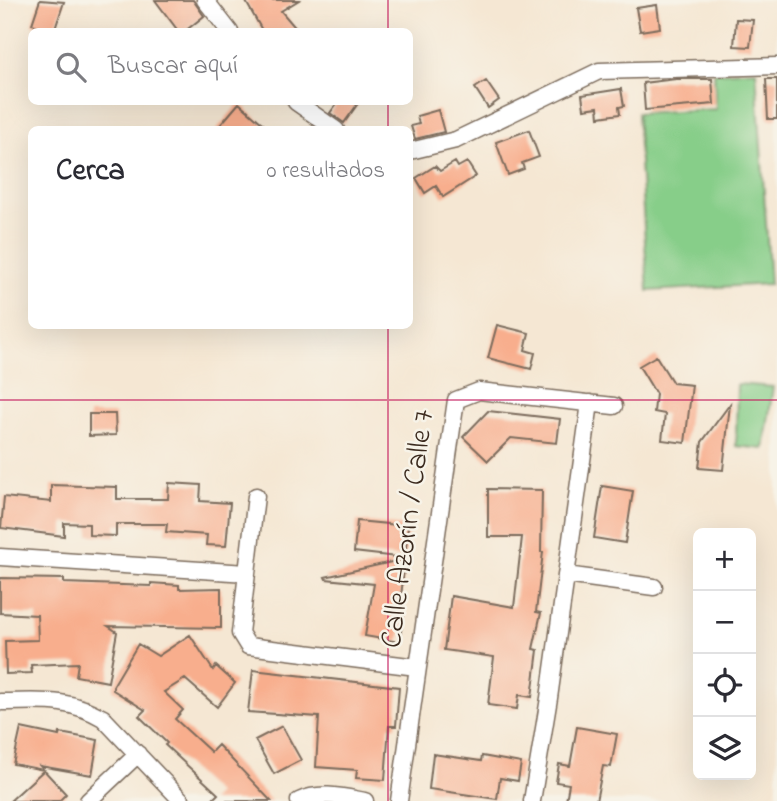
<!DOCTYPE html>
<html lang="es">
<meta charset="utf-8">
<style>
:root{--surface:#fff;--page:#f7f7f7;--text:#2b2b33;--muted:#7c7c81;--line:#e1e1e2}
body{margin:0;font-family:"Indie Flower",sans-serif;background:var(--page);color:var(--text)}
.controls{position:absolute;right:21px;bottom:21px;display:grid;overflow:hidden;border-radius:10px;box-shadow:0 7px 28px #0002}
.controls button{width:63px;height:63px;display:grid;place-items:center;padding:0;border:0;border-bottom:2px solid var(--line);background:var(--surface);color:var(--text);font:35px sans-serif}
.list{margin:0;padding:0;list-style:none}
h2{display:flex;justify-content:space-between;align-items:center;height:91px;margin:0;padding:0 28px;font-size:30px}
h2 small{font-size:23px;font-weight:400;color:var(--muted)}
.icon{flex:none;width:38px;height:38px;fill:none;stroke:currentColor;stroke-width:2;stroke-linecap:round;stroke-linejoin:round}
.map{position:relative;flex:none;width:777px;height:801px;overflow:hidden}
.search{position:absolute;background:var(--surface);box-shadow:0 7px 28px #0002;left:28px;top:28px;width:385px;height:77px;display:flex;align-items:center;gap:18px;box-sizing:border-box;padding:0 24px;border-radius:10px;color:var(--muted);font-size:26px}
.panel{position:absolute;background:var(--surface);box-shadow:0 7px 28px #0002;left:28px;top:126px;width:385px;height:203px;border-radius:10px}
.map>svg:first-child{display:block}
.green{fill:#87ce89;stroke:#617c54;stroke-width:2}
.building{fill:#f8ae8d}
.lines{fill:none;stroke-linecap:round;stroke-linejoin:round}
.street-casing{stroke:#7c6c5d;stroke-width:19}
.street{stroke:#fff;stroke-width:16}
.grid{fill:none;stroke:#c2185b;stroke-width:2;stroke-opacity:0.55}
.labels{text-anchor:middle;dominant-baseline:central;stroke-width:5;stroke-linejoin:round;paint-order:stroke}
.street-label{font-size:30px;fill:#3b2a1e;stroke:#f7f3e8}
</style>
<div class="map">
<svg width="777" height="801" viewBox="0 0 777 801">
<rect width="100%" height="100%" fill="#f7f3e8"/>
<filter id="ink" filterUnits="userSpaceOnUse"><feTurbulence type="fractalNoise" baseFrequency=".0143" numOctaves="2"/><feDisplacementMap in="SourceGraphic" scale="14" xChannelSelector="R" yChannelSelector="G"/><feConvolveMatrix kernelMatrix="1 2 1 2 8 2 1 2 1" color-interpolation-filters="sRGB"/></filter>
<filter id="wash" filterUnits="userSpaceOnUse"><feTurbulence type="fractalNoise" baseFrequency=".00686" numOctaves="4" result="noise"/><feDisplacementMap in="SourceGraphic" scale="28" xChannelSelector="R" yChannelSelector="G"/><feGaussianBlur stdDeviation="1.57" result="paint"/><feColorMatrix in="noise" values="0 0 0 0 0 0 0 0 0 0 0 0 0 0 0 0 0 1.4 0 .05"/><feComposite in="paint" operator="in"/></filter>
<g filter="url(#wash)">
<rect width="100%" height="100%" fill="#f5e7d3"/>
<!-- green -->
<path class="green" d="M756,70L770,284L648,291L637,113L716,109L714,73Z
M737,384L773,387L764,449L736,446Z"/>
<g id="blocks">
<!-- building -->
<path class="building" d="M40,0L64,2L54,32L32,24Z
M155,0H193L204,16L184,32H179Z
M245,0H299L281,11L299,32H263Z
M657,5L660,28L640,31L636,8Z
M736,19L753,20L750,47L734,46Z
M676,79H712L714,104L645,110L643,83Z
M766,79H777V119H768Z
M486,81L499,100L488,108L475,88Z
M621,89L624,106L619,107L620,114L599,117L598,107L584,109L582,95Z
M338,102H359L344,123L330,113Z
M239,103L270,130H216Z
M438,110L444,132L415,139L411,126L419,124L417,116Z
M529,130L539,157L522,163L524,169L508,175L496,142Z
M455,162L458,167L467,162L476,176L443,197L436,186L425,193L416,178L435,166L440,171Z
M497,325L529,333L525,350L535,353L531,369L488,358Z
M656,356L673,383L692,385L685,443L662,440L665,414L654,412L656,394L639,366Z
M730,404L723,470L699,468L702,442Z
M488,411L560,419L557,443L511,438L488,461L463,437Z
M89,414H115L116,435L89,436Z
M169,483L201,485L200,501L230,503L226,546L206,545L207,535L166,532L167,524H116V536L89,535V524L64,523V536L1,528L4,497L51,502V485L117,487V499H168Z
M602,486L633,491L625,543L594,538Z
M488,489L542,490L541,552H543L536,612L541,613L533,649L538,650L532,697L519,695L517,709L488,705L494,657L444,650L451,596L514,607L522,537H488Z
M357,521L408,526L405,558L354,552Z
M405,559L400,607L405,608L399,642L365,636L374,584L326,579L325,577Z
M0,578L64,579V583L151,586V583L179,585V589L221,588V628L108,626L117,632L108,682L76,676L78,663L31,665L32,673L6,674L5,641L38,640L37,615L0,613Z
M190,635L213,670L216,666L235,683L217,707L185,679L164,692L183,710L175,719L211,752L218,745L271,801H211L218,794L165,745L167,743L139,716L145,710L113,690V686L138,644L158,656Z
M253,670L399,687L396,726H389L385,780L356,778L357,770L316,767L319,717L248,712Z
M282,726L301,760L274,774L255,740Z
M577,727L617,734L611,767L603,766L596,801H566L569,784L556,782L559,764L570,766Z
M21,728L59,736L60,733L98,740L92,775L40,766L66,794L59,801H10L44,770L13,764Z
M433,754L481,761L482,756L521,763L518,781L500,778L497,799L429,789Z"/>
</g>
</g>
<g filter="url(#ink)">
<use href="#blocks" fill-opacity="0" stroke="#7c6c5d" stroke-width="2"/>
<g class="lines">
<!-- street casing -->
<g class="street-casing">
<path id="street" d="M205,0L230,32
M296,102L336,130
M410,151L456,140L599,71L777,66
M256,496L240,633L248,646L417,667
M0,557L247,573
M566,575L654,587
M0,702C40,702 67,697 103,718L182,801
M88,801L138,754
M299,801C320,791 343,797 365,801
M399,801L456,400L479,391L614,406
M532,801L549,698L590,403"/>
</g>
<!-- street -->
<use href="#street" class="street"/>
</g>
</g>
<!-- grid -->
<path class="grid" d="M388,0V32M388,102V130M388,326V801M0,400H777"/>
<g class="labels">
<!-- street labels -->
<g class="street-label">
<text transform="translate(409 529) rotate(-82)">Calle Azorín / Calle 7</text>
</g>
</g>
</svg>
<div class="controls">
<button>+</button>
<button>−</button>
<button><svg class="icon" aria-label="locate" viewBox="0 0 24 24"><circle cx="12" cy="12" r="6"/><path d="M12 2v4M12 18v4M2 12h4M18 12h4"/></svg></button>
<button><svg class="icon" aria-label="layers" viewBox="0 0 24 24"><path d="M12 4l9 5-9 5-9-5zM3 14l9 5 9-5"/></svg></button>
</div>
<div class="search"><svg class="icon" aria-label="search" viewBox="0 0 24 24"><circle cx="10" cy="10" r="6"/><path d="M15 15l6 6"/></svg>Buscar aquí</div>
<section class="panel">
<h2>Cerca<small>0 resultados</small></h2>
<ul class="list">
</ul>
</section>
</div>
